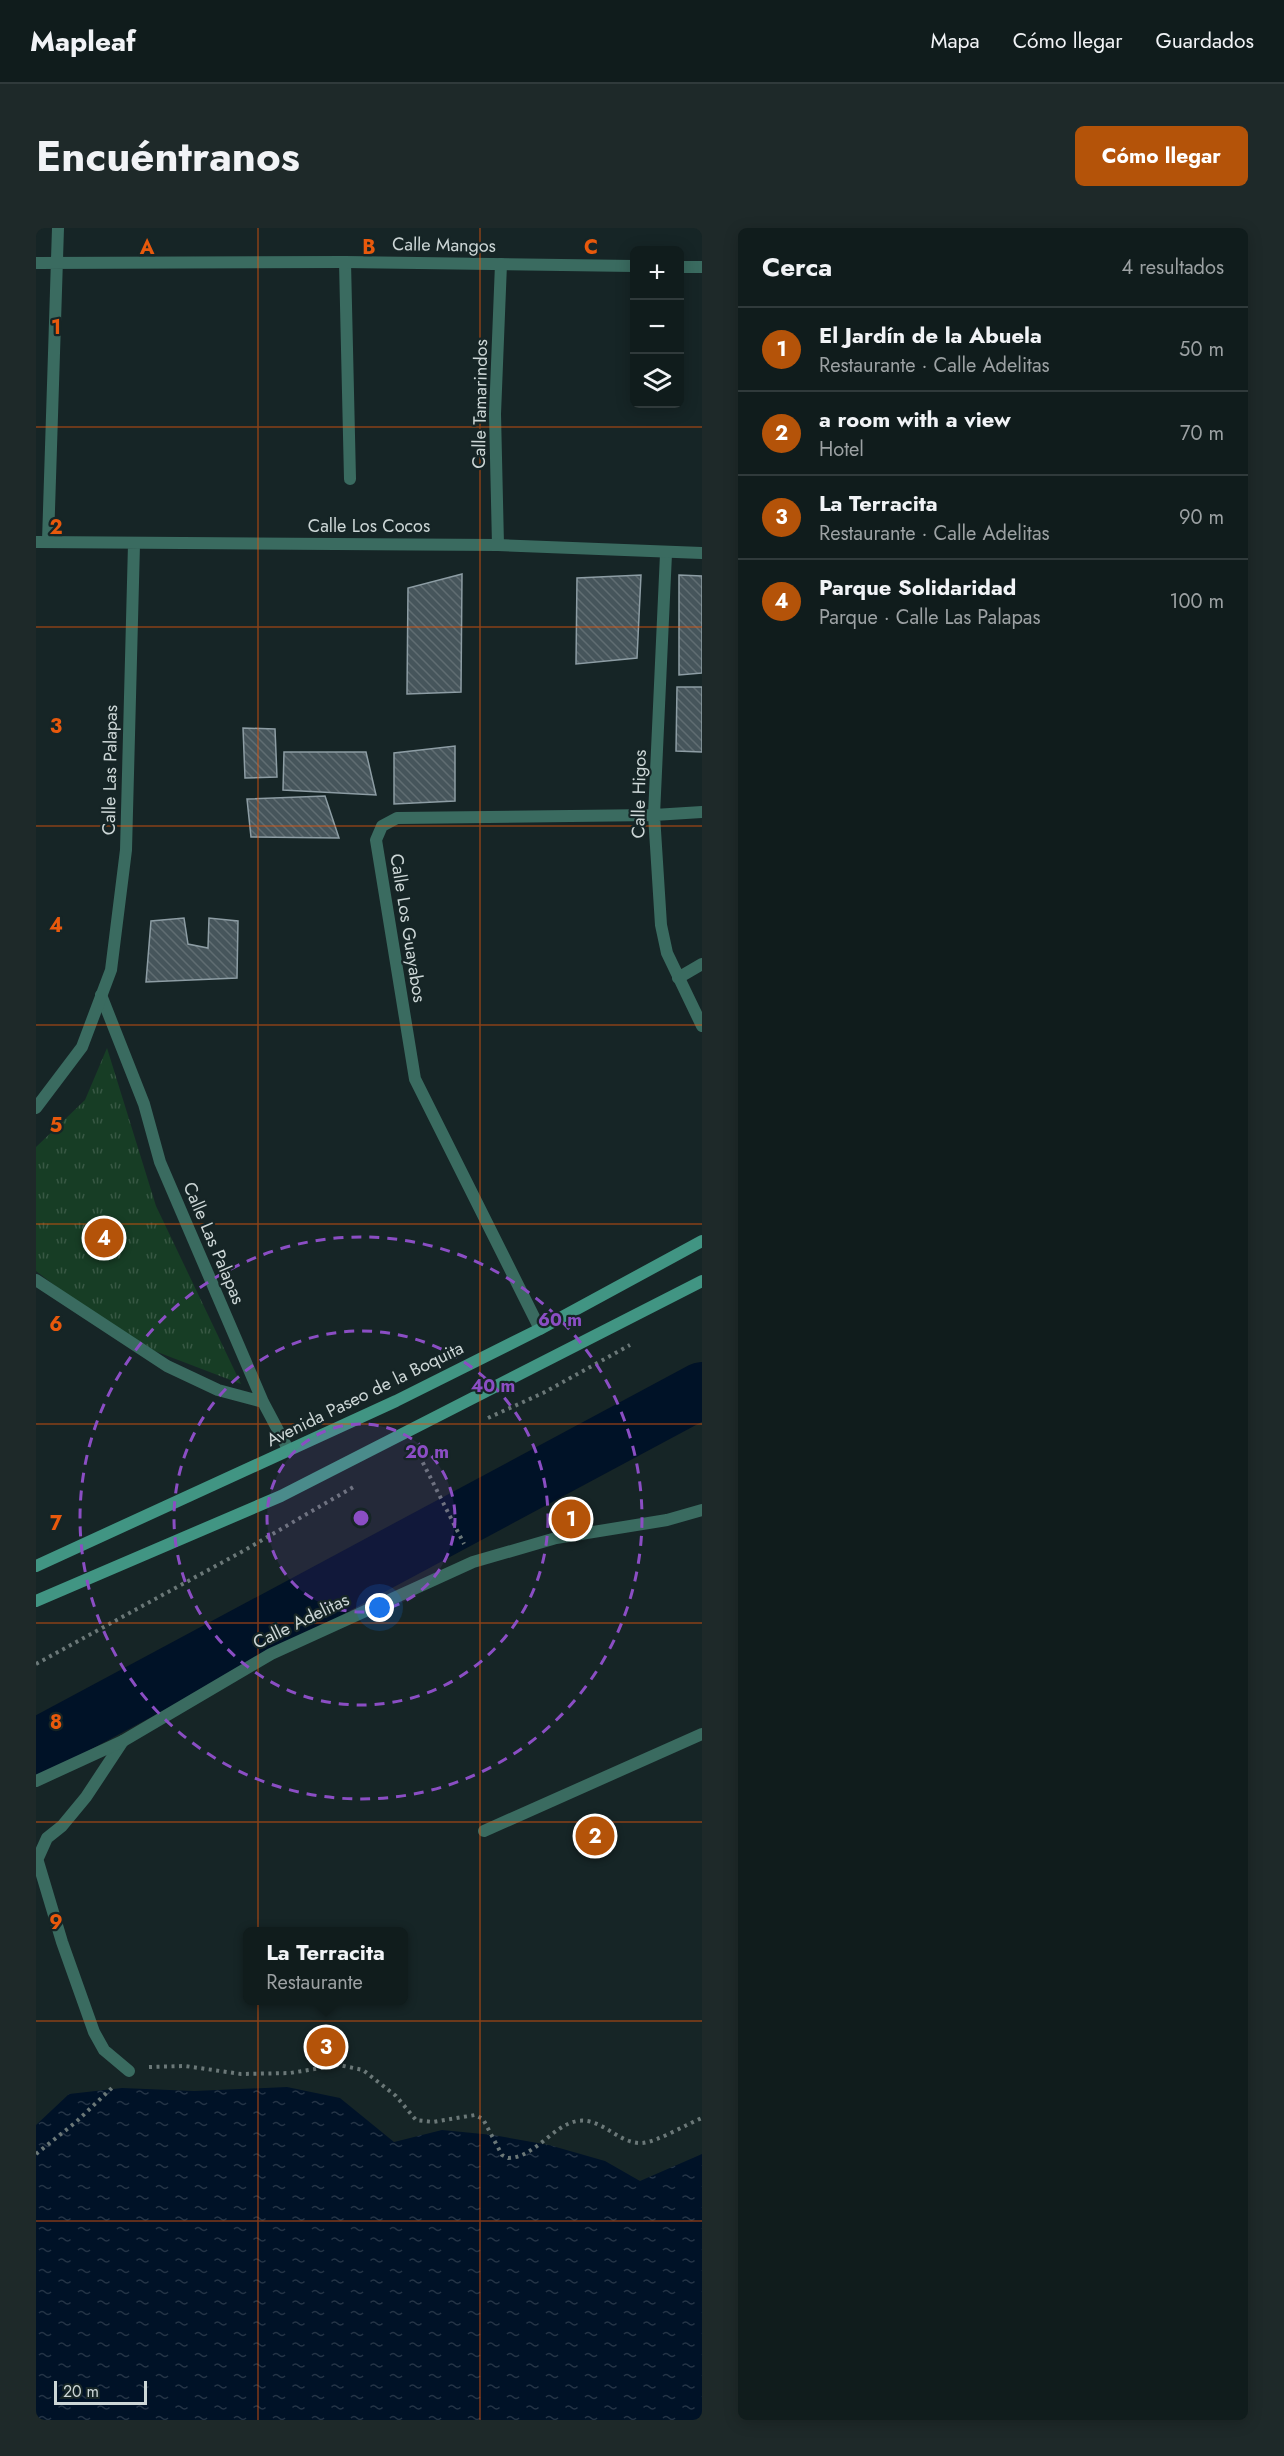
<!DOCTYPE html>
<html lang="es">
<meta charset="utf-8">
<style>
:root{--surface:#101c1c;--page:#1e2929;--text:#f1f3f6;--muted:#9ca1a3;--line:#303a3b;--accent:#b45309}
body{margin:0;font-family:Jost,sans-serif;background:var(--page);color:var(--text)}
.controls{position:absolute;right:18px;top:18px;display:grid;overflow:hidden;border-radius:9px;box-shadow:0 3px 15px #0003}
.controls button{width:54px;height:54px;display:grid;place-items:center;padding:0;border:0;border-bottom:2px solid var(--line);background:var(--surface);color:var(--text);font:30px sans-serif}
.scale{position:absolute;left:18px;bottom:15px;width:93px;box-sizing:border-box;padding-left:6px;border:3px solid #ccd6d6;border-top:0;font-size:16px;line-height:21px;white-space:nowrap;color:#ccd6d6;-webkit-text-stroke:4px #162526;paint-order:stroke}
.you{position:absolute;left:344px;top:1380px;width:21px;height:21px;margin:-15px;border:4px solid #fff;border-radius:50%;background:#1a73e8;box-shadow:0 0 0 9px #1a73e833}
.badge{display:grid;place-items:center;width:39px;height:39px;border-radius:50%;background:var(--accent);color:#fff;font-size:20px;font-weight:700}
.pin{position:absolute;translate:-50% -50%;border:3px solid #fff;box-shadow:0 2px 6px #0006}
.popup{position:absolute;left:207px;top:1699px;width:165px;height:78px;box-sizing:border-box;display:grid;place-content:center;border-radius:9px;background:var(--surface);filter:drop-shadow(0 2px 4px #0005);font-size:20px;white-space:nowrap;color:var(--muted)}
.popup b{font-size:22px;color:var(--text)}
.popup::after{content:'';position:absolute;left:50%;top:100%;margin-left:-12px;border:12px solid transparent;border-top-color:var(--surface)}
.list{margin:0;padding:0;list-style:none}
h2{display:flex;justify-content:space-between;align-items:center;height:78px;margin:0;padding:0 24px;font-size:26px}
h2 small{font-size:20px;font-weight:400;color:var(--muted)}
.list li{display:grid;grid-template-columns:39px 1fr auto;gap:18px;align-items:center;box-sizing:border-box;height:84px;padding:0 24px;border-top:2px solid var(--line)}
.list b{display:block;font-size:22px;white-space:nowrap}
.list p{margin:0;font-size:20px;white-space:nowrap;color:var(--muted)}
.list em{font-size:20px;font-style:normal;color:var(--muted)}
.icon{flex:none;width:33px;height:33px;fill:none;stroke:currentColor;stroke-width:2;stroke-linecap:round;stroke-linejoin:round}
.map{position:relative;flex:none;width:666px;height:2192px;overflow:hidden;border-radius:9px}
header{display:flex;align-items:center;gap:36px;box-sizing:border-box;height:84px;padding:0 30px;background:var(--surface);border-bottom:2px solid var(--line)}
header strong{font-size:28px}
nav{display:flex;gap:33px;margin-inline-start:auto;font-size:21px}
.intro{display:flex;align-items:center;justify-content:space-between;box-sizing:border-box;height:144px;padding:0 36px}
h1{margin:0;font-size:42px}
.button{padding:15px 27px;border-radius:9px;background:var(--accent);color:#fff;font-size:21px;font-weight:700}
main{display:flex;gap:36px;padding:0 36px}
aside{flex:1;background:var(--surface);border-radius:9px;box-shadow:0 3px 15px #0003}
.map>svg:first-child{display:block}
.grass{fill:url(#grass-tufts)}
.water{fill:url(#water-ripples)}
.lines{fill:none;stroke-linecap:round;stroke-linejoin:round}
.river{stroke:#001227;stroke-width:56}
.building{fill:url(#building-back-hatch);stroke:#8d9da4;stroke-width:1.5}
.path{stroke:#6b7878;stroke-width:4;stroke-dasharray:3 4.5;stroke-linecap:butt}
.minor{stroke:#3a6b60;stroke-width:12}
.tertiary{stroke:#3a6b60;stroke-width:12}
.secondary{stroke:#419583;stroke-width:12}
.grid{fill:none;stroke:#e8590c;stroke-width:1.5;stroke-opacity:0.55}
.ring{fill:none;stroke:#8b4ec4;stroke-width:3;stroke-dasharray:10 8}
.labels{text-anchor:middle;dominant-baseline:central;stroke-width:4.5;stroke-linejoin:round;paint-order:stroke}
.street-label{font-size:18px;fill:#ccd6d6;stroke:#162526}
.grid-label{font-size:20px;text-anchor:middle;font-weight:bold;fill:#e8590c;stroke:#162526;stroke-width:4.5;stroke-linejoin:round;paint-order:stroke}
.centre{fill:#8b4ec4;stroke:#162526;stroke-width:3}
.ring-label{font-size:18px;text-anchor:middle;font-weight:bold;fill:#8b4ec4;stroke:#162526;stroke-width:4.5;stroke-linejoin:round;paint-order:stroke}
</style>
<header>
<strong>Mapleaf</strong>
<nav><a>Mapa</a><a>Cómo llegar</a><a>Guardados</a></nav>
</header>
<div class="intro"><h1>Encuéntranos</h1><a class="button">Cómo llegar</a></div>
<main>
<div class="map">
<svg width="666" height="2192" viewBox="0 0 666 2192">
<defs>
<pattern id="grass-tufts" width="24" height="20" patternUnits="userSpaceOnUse" patternTransform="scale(1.5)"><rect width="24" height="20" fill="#173d25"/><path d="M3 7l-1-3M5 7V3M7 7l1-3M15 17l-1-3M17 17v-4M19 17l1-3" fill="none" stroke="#385844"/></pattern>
<pattern id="water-ripples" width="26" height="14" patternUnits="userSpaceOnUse" patternTransform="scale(1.5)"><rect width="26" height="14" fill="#001227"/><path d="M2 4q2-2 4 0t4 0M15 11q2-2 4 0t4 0" fill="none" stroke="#243446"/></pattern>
<pattern id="building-back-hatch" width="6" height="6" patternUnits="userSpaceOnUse" patternTransform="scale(1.5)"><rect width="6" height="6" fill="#46555b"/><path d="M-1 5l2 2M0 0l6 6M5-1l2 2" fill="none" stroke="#606d72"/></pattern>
</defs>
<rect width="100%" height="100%" fill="#162526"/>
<!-- grass -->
<path class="grass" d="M71,820L120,978L205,1156L116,1122L44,1077L0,1043V919L49,872Z"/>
<!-- water -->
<path class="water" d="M251,1859L304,1870L358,1914L406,1902L457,1907L513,1917L569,1933L604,1953L666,1926V2192H0V1897L33,1866L86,1860L158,1863Z"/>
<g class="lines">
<!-- river -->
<path class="river" d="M0,1519L666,1162"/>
</g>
<!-- building -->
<path class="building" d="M426,346L425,464L371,466L372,360Z
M605,347L601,430L540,436L541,350Z
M643,347L666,348V445L643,447Z
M641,459H666V524L640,523Z
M207,500L239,501L241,549L209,550Z
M419,518V573L358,576V525Z
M248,524H330L340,567L247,562Z
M289,568L303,610L215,609L211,571Z
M148,690L152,716L172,720L173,690L202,693L201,750L110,754L115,693Z"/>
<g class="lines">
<!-- path -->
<path class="path" d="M452,1190L507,1165L594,1117
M380,1221L428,1316
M0,1436L209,1322L319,1258
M113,1839L149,1838L205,1846L254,1845L303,1837L327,1842L360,1868L380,1892L397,1894L439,1887L447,1891L466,1927L472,1930C498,1930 516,1898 541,1893C566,1889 582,1916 606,1915C621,1914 651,1896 666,1890
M0,1926L40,1894L79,1857"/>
<!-- minor -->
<path class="minor" d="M309,34L314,251
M462,317L459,186L465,36
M630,326L618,587L625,697L631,725L666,798
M642,750L666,736
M65,767L108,876L124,934L227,1174L253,1223
M0,1052L131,1138L182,1162L227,1174
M504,1101L379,851L340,612L346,598L361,590L618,587L666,584
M448,1603L666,1506
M0,1627L26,1714L58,1804L68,1822L93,1843
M2,1630L11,1610L26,1598L50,1569L87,1513"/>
<!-- tertiary -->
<path class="tertiary" d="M0,35L309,34L598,38
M644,39H666
M12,313L22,0
M0,314L462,317L666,325
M0,880L46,819L75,742L90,622L98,316
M0,1553L87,1513L235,1426L437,1334L520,1310L631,1292L666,1282"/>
<!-- secondary -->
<path class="secondary" d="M0,1338L360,1173L504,1101L666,1013
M0,1373L245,1268L666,1053"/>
</g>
<!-- grid -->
<path class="grid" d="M222,0V2192M444,0V2192M0,199H666M0,399H666M0,598H666M0,797H666M0,996H666M0,1196H666M0,1395H666M0,1594H666M0,1793H666M0,1993H666"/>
<!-- distance rings -->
<circle cx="325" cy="1290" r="94" fill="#8b4ec4" fill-opacity=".12"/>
<g class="ring">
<circle cx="325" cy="1290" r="94"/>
<circle cx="325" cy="1290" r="187"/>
<circle cx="325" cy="1290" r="281"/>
</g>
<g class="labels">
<!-- street labels -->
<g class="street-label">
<text transform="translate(408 17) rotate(1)">Calle Mangos</text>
<text transform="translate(444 176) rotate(-89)">Calle Tamarindos</text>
<text x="333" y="298">Calle Los Cocos</text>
<text transform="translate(74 542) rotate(-89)">Calle Las Palapas</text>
<text transform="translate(603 566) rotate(-89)">Calle Higos</text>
<text transform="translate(372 700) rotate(81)">Calle Los Guayabos</text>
<text transform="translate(178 1015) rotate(67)">Calle Las Palapas</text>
<text transform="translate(329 1166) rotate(-26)">Avenida Paseo de la Boquita</text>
<text transform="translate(265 1393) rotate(-26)">Calle Adelitas</text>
</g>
</g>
<g class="grid-label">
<text x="111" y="26">A</text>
<text x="333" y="26">B</text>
<text x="555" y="26">C</text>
<text x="20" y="106">1</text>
<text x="20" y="306">2</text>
<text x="20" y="505">3</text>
<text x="20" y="704">4</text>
<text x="20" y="904">5</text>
<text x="20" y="1103">6</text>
<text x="20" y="1302">7</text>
<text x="20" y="1501">8</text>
<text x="20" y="1701">9</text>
</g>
<circle cx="325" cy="1290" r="9" class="centre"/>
<g class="ring-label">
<text x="524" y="1098">60 m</text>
<text x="457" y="1164">40 m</text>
<text x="391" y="1230">20 m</text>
</g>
</svg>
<div class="controls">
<button>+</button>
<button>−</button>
<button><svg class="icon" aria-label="layers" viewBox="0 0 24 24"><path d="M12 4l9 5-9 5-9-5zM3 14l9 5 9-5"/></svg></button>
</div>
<div class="scale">20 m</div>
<div class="you"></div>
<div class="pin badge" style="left:535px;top:1291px">1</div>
<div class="pin badge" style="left:559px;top:1608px">2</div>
<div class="pin badge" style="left:290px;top:1819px">3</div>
<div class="popup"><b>La Terracita</b>Restaurante</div>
<div class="pin badge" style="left:68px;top:1010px">4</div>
</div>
<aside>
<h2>Cerca<small>4 resultados</small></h2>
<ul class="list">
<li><span class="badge">1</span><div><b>El Jardín de la Abuela</b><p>Restaurante · Calle Adelitas</p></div><em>50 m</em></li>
<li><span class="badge">2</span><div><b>a room with a view</b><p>Hotel</p></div><em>70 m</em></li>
<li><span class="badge">3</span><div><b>La Terracita</b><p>Restaurante · Calle Adelitas</p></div><em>90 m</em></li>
<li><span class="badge">4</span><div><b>Parque Solidaridad</b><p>Parque · Calle Las Palapas</p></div><em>100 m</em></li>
</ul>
</aside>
</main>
